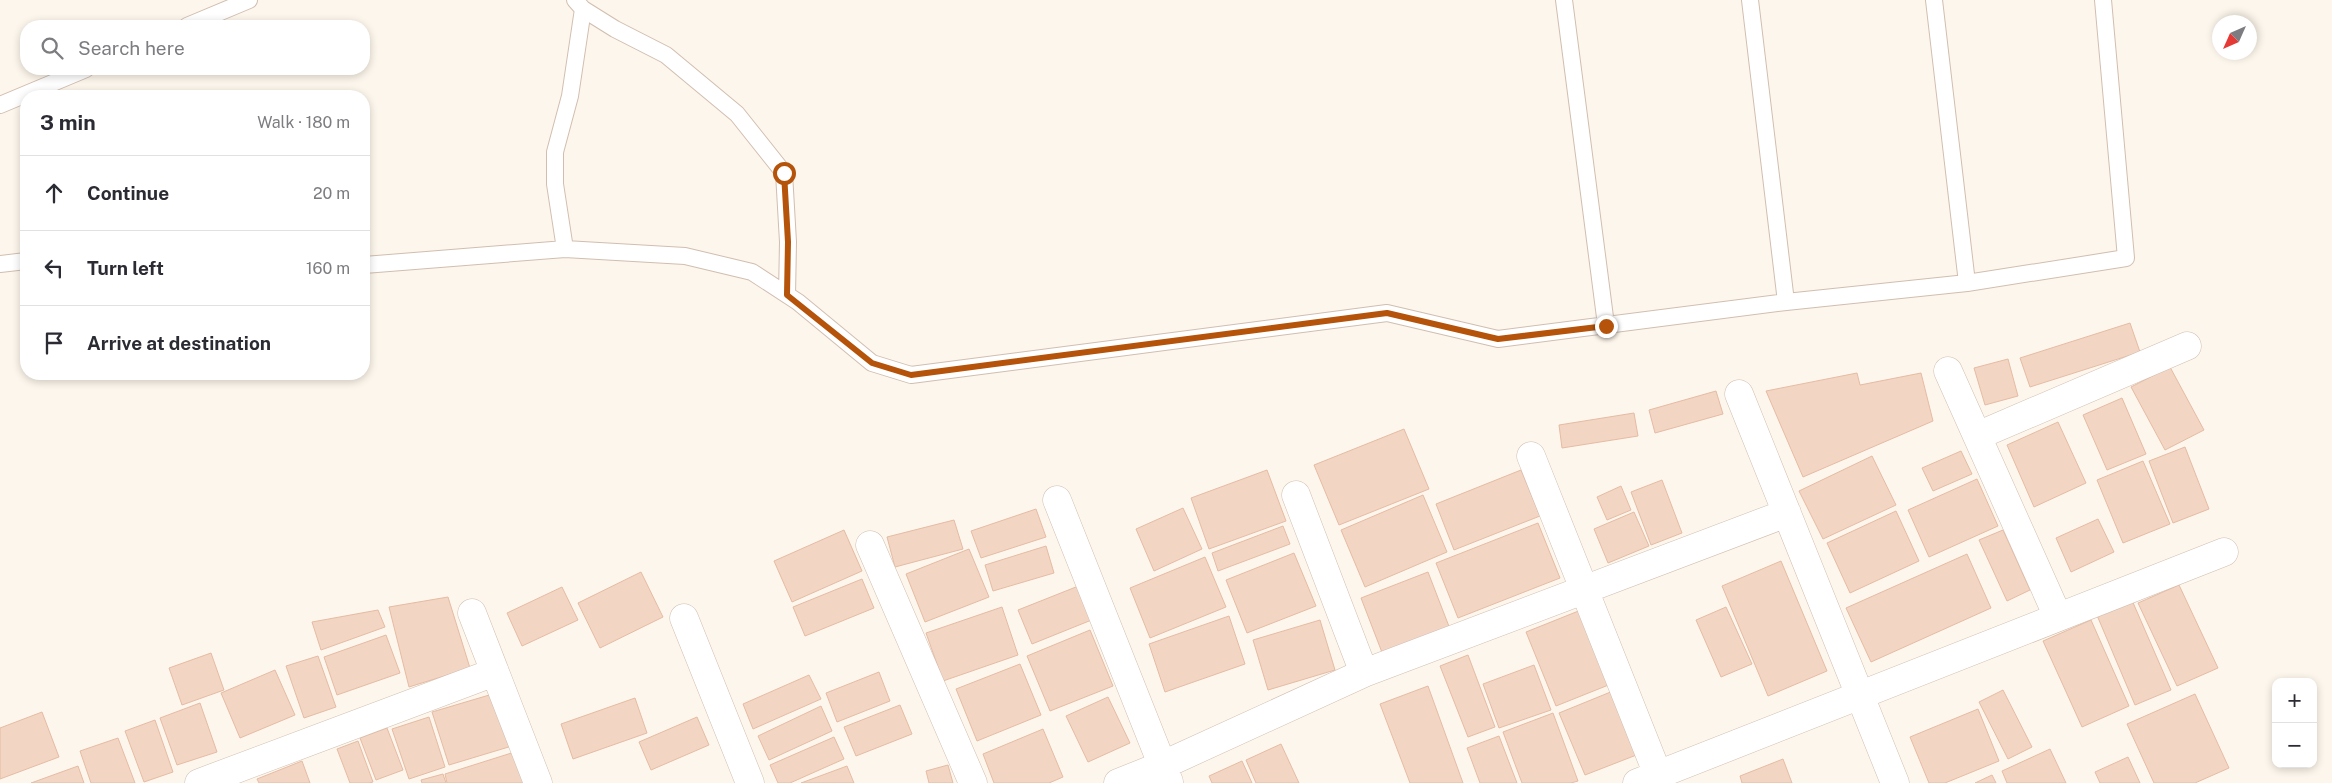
<!DOCTYPE html>
<meta charset="utf-8">
<style>
:root{--surface:#fff;--page:#f2f2f3;--text:#2b2b33;--muted:#7c7c81;--line:#e1e1e2}
body{margin:0;font-family:"Public Sans",sans-serif;background:var(--page);color:var(--text)}
.controls{position:absolute;right:15px;bottom:15px;display:grid;overflow:hidden;border-radius:10px;box-shadow:0 2px 8px #0003}
.controls button{width:45px;height:45px;display:grid;place-items:center;padding:0;border:0;border-bottom:1px solid var(--line);background:var(--surface);color:var(--text);font:25px sans-serif}
.compass{position:absolute;left:2212px;top:15px;width:45px;height:45px;border-radius:50%;background:var(--surface);box-shadow:0 2px 8px #0003;rotate:225deg}
.stop{position:absolute;width:15px;height:15px;margin:-11px;border:4px solid #b45309;border-radius:50%;background:#fff}
.stop.end{background:#b45309;border-color:#fff;box-shadow:0 1px 5px #0008}
.list{margin:0;padding:0;list-style:none}
h2{display:flex;justify-content:space-between;align-items:center;height:65px;margin:0;padding:0 20px;font-size:21px}
h2 small{font-size:16px;font-weight:400;color:var(--muted)}
.list li{display:grid;grid-template-columns:32px 1fr auto;gap:15px;align-items:center;box-sizing:border-box;height:75px;padding:0 20px;border-top:1px solid var(--line)}
.list b{display:block;font-size:19px;white-space:nowrap}
.list em{font-size:16px;font-style:normal;color:var(--muted)}
.icon{flex:none;width:28px;height:28px;fill:none;stroke:currentColor;stroke-width:2;stroke-linecap:round;stroke-linejoin:round}
.map{position:relative;flex:none;width:2332px;height:783px;overflow:hidden}
.search{position:absolute;background:var(--surface);box-shadow:0 2px 8px #0003;left:20px;top:20px;width:350px;height:55px;display:flex;align-items:center;gap:12px;box-sizing:border-box;padding:0 18px;border-radius:20px;color:var(--muted);font-size:19px}
.panel{position:absolute;background:var(--surface);box-shadow:0 2px 8px #0003;left:20px;top:90px;width:350px;height:290px;border-radius:20px}
.map>svg:first-child{display:block}
.building{fill:#f3d5c3;stroke:#e6bba3}
.lines{fill:none;stroke-linecap:round;stroke-linejoin:round}
.service-casing{stroke:#d1beb0;stroke-width:18}
.minor-casing{stroke:#d1beb0;stroke-width:29}
.service{stroke:#fff;stroke-width:16}
.minor{stroke:#fff;stroke-width:28}
.route{stroke:#b45309;stroke-width:6}
</style>
<div class="map">
<svg width="2332" height="783" viewBox="0 0 2332 783">
<rect width="100%" height="100%" fill="#fdf6ec"/>
<!-- building -->
<path class="building" d="M2130,323L2140,352L2030,387L2020,358Z
M2008,359L2018,396L1985,405L1974,368Z
M2170,367L2204,430L2165,450L2131,387Z
M1857,373L1860,385L1921,373L1933,421L1803,477L1766,391Z
M1716,391L1723,414L1655,433L1649,410Z
M2122,398L2146,454L2107,470L2083,415Z
M1634,413L1638,436L1562,448L1559,425Z
M2058,422L2086,483L2034,507L2007,445Z
M1404,429L1429,489L1339,525L1314,465Z
M2185,447L2209,509L2173,523L2149,461Z
M1961,451L1972,474L1933,491L1922,468Z
M1872,456L1896,505L1823,539L1799,491Z
M2143,461L2170,524L2123,543L2097,480Z
M1267,470L1286,521L1209,549L1191,498Z
M1521,470L1540,516L1454,550L1436,504Z
M1977,479L1998,526L1929,557L1908,510Z
M1662,480L1682,533L1651,545L1631,492Z
M1621,486L1631,510L1607,520L1597,497Z
M1423,495L1447,552L1365,587L1341,530Z
M1183,508L1202,549L1154,571L1136,529Z
M1036,509L1046,537L981,558L971,531Z
M1896,511L1919,561L1850,593L1827,543Z
M1634,512L1649,546L1608,563L1594,529Z
M2098,519L2114,552L2071,572L2056,538Z
M954,520L963,549L895,567L887,537Z
M1538,523L1560,578L1458,618L1436,563Z
M1283,526L1290,544L1218,571L1212,553Z
M844,530L862,571L792,602L774,561Z
M2003,530L2030,590L2007,601L1979,540Z
M1046,546L1054,573L993,591L985,565Z
M969,549L989,597L925,622L906,574Z
M1294,553L1316,606L1247,633L1226,580Z
M1967,554L1991,608L1871,662L1846,608Z
M1205,557L1226,607L1150,638L1130,588Z
M1781,561L1827,671L1768,696L1722,586Z
M641,572L663,617L600,648L578,603Z
M1428,572L1450,629L1383,655L1361,598Z
M862,579L874,608L805,636L793,607Z
M1086,583L1099,617L1032,644L1018,610Z
M2179,585L2218,668L2177,686L2138,603Z
M562,587L578,620L522,646L507,613Z
M448,597L470,668L409,687L389,607Z
M2131,598L2171,690L2135,705L2096,613Z
M1002,607L1018,655L943,681L926,633Z
M1726,607L1752,664L1721,677L1696,620Z
M378,610L385,627L321,650L312,622Z
M1581,610L1611,684L1556,706L1526,632Z
M1229,616L1245,664L1165,692L1149,644Z
M1320,620L1335,670L1268,690L1253,640Z
M2091,620L2129,706L2082,727L2043,641Z
M1090,630L1113,686L1050,711L1027,656Z
M386,635L400,673L337,695L324,657Z
M211,653L224,690L182,705L169,668Z
M1468,655L1495,727L1468,737L1440,666Z
M318,656L336,707L304,718L286,666Z
M1020,664L1041,715L977,741L956,689Z
M1534,665L1551,710L1499,728L1483,684Z
M275,670L295,715L240,738L221,693Z
M879,672L890,701L837,722L826,693Z
M809,675L821,699L753,729L743,704Z
M1428,686L1463,783H1410L1380,704Z
M2003,690L2032,747L2008,759L1979,702Z
M1613,691L1639,754L1585,775L1559,713Z
M496,693L512,746L449,765L432,712Z
M2195,694L2229,768L2195,783H2154L2127,724Z
M1108,697L1130,743L1088,762L1066,716Z
M635,698L647,733L573,759L561,724Z
M200,703L217,752L177,765L160,718Z
M900,705L912,734L856,756L844,727Z
M821,706L832,731L769,760L758,736Z
M1978,709L1999,761L1945,783H1929L1910,737Z
M42,712L59,757L0,779V728Z
M1553,713L1578,781L1571,783H1522L1503,732Z
M429,717L445,767L409,779L392,729Z
M697,717L709,745L651,770L639,742Z
M155,720L173,772L144,782L125,731Z
M387,728L403,770L376,780L360,738Z
M1043,729L1063,777L1049,783H994L983,754Z
M1499,736L1517,783H1480L1467,748Z
M834,737L844,759L790,783H778L770,765Z
M118,738L135,783H91L80,751Z
M358,741L373,782L369,783H350L337,749Z
M1281,744L1299,783H1256L1246,760Z
M2050,749L2066,783H2007L2002,771Z
M521,750L531,783H447L445,774Z
M2128,757L2140,783H2100L2095,772Z
M1783,759L1792,783H1742L1740,776Z
M302,761L310,783H259L257,779Z
M1242,761L1252,783H1212L1209,776Z
M948,765L953,783H929L926,771Z
M78,766L84,783H31Z
M847,766L854,783H801Z
M443,774L446,783H422L421,780Z
M1992,775L1996,783H1975Z"/>
<g class="lines">
<!-- service casing -->
<g class="service-casing">
<path id="service" d="M575,0L583,9L615,29L666,55L737,114L784,173L788,242L787,295
M1564,0L1606,325
M1750,0L1786,302
M1934,0L1967,283
M187,26L249,0
M0,105L86,69
M565,249L555,184V152L570,96L583,9
M0,264L26,261
M364,265L565,249L685,256L752,272L798,302L872,363L911,375L1387,313L1498,339L1786,302L1967,283L2126,258L2103,0"/>
</g>
<!-- minor casing -->
<g class="minor-casing">
<path id="minor" d="M1948,371L2058,617
M1739,394L1895,783
M1977,436L2187,346
M1531,456L1658,775
M1296,495L1364,673
M1057,500L1169,782
M870,545L973,783
M472,613L538,783
M684,618L750,783
M199,783L495,672
M1118,783L1163,765L1364,673L1787,513
M1637,783L2224,552"/>
</g>
<!-- service -->
<use href="#service" class="service"/>
<!-- minor -->
<use href="#minor" class="minor"/>
</g>
<g class="lines">
<!-- route -->
<path class="route" d="M784,173L788,242L787,295L872,363L911,375L1387,313L1498,339L1606,326"/>
</g>
</svg>
<div class="controls">
<button>+</button>
<button>−</button>
</div>
<svg class="compass" viewBox="-18 -18 36 36"><path d="M0-13l5 13h-10z" fill="#e53935"/><path d="M0 13l5-13h-10z" fill="#7c7c81"/></svg>
<div class="stop" style="left:784px;top:173px"></div>
<div class="stop end" style="left:1606px;top:326px"></div>
<div class="search"><svg class="icon" aria-label="search" viewBox="0 0 24 24"><circle cx="10" cy="10" r="6"/><path d="M15 15l6 6"/></svg>Search here</div>
<section class="panel">
<h2>3 min<small>Walk · 180 m</small></h2>
<ul class="list">
<li><svg class="icon" aria-label="ahead" viewBox="0 0 24 24"><path d="M12 20V5M6 11l6-6 6 6"/></svg><div><b>Continue</b></div><em>20 m</em></li>
<li><svg class="icon" aria-label="left" viewBox="0 0 24 24"><path d="M17 20v-9H6M10 6l-5 5 5 5"/></svg><div><b>Turn left</b></div><em>160 m</em></li>
<li><svg class="icon" aria-label="arrive" viewBox="0 0 24 24"><path d="M6 21V4h12l-3 4 3 4H6"/></svg><div><b>Arrive at destination</b></div></li>
</ul>
</section>
</div>
